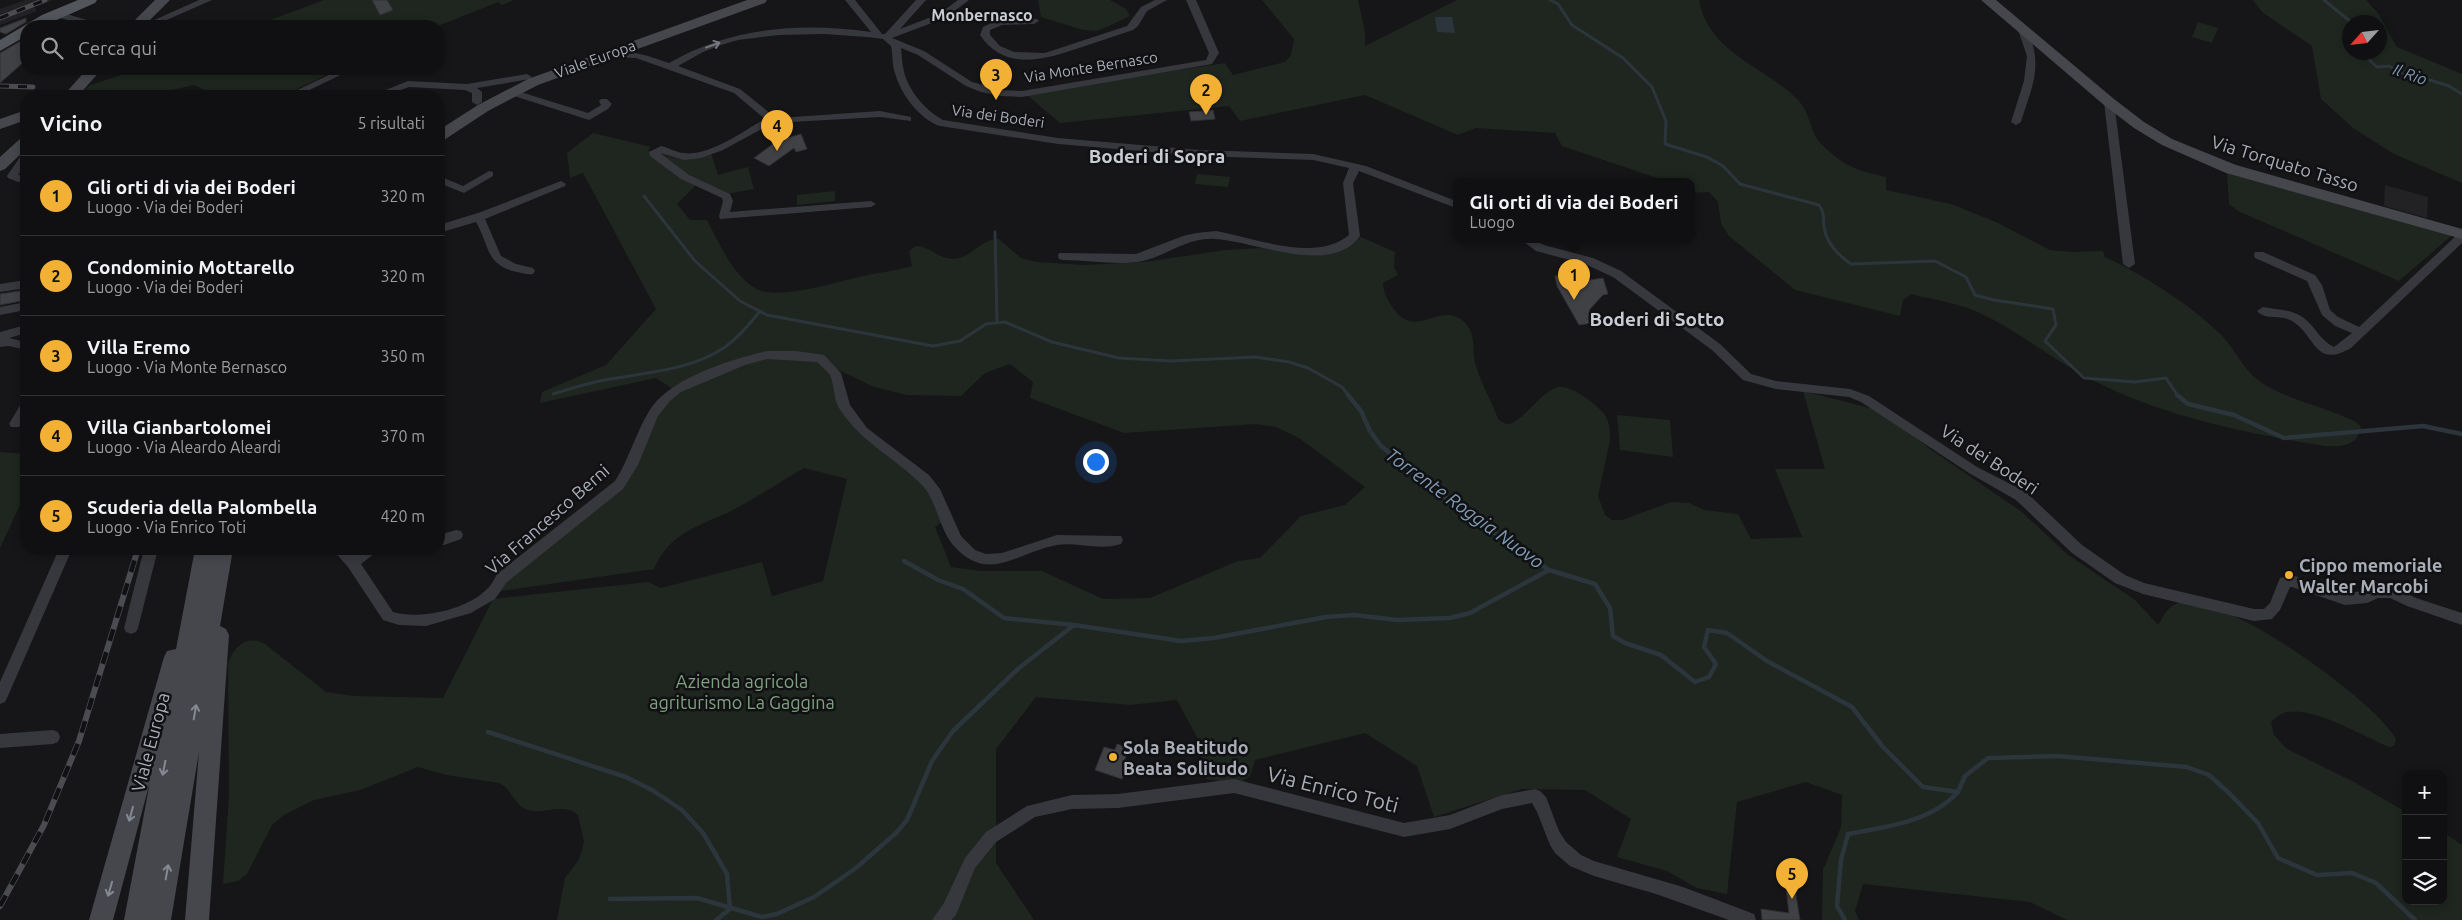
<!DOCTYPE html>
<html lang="it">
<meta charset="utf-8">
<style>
:root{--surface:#101012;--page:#1e1e20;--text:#f1f3f6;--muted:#9c9d9f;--line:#303032;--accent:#f2b134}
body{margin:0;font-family:Ubuntu,sans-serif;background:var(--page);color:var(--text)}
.controls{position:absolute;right:15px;bottom:15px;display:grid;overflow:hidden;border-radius:10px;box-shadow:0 2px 8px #0003}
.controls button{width:45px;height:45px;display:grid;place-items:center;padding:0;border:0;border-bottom:1px solid var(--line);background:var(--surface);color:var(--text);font:25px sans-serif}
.compass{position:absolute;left:2342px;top:15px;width:45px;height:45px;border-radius:50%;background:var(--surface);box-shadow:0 2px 8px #0003;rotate:243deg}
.you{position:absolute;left:1095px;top:461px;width:18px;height:18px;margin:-12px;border:4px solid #fff;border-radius:50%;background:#1a73e8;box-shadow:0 0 0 8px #1a73e833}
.badge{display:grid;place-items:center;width:32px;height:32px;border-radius:50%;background:var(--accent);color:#111;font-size:16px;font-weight:700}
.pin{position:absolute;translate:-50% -41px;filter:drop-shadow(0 1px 2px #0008)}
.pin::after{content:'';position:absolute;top:26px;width:18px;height:15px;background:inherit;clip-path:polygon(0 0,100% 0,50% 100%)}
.popup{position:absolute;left:1453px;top:178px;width:242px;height:65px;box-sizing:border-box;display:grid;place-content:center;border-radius:10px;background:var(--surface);filter:drop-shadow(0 1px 4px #0005);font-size:16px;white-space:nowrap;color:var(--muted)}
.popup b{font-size:19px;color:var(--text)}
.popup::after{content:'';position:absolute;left:50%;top:100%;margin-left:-10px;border:10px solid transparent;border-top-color:var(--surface)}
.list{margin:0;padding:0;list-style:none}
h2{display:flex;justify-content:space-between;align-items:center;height:65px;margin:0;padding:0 20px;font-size:21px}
h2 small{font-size:16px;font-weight:400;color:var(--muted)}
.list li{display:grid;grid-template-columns:32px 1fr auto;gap:15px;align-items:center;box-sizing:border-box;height:80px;padding:0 20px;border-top:1px solid var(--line)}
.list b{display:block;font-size:19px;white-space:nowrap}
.list p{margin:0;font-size:16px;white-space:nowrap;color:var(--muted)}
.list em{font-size:16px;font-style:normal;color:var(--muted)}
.icon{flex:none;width:28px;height:28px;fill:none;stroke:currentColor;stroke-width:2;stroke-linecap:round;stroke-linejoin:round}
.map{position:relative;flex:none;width:2462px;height:920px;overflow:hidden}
.search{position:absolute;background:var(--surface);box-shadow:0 2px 8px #0003;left:20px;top:20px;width:425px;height:55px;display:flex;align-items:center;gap:12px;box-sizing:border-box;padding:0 18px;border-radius:20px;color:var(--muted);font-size:19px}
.panel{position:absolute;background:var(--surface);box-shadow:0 2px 8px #0003;left:20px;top:90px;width:425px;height:465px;border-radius:20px}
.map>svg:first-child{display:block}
.built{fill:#222225}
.green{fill:#1e261f;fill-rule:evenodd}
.water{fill:#2c353c}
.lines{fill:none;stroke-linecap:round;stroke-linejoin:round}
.stream-far1{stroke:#2c353c;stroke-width:3}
.stream{stroke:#2c353c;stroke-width:4.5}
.building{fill:#404145;stroke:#303034}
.street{fill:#37383d;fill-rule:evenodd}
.secondary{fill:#45474d;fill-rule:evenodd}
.primary{fill:#53555c;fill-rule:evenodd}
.rail-far1-casing{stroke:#4a4c52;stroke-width:5}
.rail-casing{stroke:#4a4c52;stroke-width:6}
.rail-far1{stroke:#111113;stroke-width:3;stroke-dasharray:9;stroke-linecap:butt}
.rail{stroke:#111113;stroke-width:4.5;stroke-dasharray:12;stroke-linecap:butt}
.oneway{stroke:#757881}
.oneway2{stroke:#858993}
.poi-dot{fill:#f2b134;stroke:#111113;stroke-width:2}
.labels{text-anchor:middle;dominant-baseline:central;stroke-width:5;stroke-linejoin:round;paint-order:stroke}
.far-street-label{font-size:15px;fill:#a8adb8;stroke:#111113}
.far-neighbourhood-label{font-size:16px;font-weight:bold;fill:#c9ccd4;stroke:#111113}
.far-water-label{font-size:16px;font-style:italic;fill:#7f9bb3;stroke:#111113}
.street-label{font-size:18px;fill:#a8adb8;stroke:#111113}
.poi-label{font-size:18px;font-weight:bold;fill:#a8adb8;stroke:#111113;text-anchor:start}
.park-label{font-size:18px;fill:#7fa381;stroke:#111113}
.neighbourhood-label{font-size:19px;font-weight:bold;fill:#c9ccd4;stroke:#111113}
.water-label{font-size:19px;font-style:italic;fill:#7f9bb3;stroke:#111113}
.near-street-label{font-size:21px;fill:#a8adb8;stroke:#111113}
</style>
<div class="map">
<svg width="2462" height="920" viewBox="0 0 2462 920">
<rect width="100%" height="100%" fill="#161618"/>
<!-- built -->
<path class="built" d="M25,0H53L34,7L37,11L0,25V9Z
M2385,185L2428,197L2427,218L2384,206Z"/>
<!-- green -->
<path class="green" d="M324,0H514L502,5L498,2L438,26H254Z
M1038,0H1110L1126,9L1130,16L1098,31L1083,30L1041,17Z
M1262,0H1358L1365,32V46L1457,0H1699C1708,52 1763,66 1796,98C1809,110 1809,125 1817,139C1823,147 1832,154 1840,160C1853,170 1870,173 1886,177V190L1951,204L1996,222L2050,250L2072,252L2103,251L2105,257C2142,274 2193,306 2222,336C2235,349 2243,369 2258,380C2287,401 2325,406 2356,422L2361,427C2358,445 2343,447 2326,446C2248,434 2166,417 2094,381C2055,361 2020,332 1980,313C1959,303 1934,300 1911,294L1903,300L1900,316L1795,290L1729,236L1721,223L1718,202L1709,192L1692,193V181H1666L1562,146L1555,133L1476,128L1458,135L1365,95L1240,121L1229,106L1060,123L1025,93L1225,63L1233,75L1285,62L1291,55L1294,39Z
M2253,0H2366L2378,13L2397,47L2462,74V183L2394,154L2353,128L2321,99L2312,46L2262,12ZM2350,22H2380V52H2350Z
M2198,22L2218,28L2212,43L2192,37Z
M139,69H338L283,96H217L194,85L158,93L139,91L121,96H79L90,85Z
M593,133L651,147L648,151C659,152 665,156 675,158C688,161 699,157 711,153L718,175L748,167L754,189L726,194L699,182L677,204L690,220H707C719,243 732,274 755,288C776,302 839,281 863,276C879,272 896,271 912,266L909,251L916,246C930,246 938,259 953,259C971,259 980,239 999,239L1021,258L1036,262L1084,265L1144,262L1226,250L1261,248L1314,256L1334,253L1344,249L1361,237L1395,252L1394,267L1398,275L1383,283C1384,294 1387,299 1393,308C1416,343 1443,296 1467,325C1476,335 1472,353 1476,366C1481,384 1492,401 1498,419C1501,421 1504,424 1508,424C1523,422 1541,391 1558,387C1571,385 1600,406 1606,417C1610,424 1610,432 1610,440L1598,496L1605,515L1612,520H1622L1671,502L1689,503L1704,510L1738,514L1751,539L1802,537L1775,469H1825L1803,391L1885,412L1930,449L2022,512L2067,554L2135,600L2158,625C2163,617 2167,607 2178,603C2183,602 2191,605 2196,606C2212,609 2226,612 2240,619C2278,636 2376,704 2396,739L2394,746L2389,747C2363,736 2315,707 2287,712C2281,713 2275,718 2271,722L2274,735L2287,749L2356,783L2406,812V901H2443V832L2462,845V920H2067L2030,902L1863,884L1855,911L1859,920H1822L1823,870L1841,827L1842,795L1806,782L1737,802L1727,894L1697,888L1667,871L1617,857L1631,819L1585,790L1522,789L1434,817L1417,766L1365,733L1255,760L1250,776L1238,784L1206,779L1199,741L1177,700L1130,705L1036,697L996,749V863L1034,920H557L565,878L578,861L582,851L584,841L578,815C564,802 544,815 528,810C515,806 511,788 499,783L446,775L418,767L360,790L314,800L284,815L272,825L247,874L238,881L223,884L229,795L228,664C233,647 247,634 265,644L326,692L354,696L443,698L493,599L648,582L661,588L762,562L772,596L823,581L847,479L804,468C780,482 756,498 731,511C698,527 670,532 654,569L501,591L498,586L620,485L655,415L673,389L656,378L540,403L542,392L606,365L656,309L583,173L570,178L567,153ZM822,362L874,387L907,395L961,396L985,373L1010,364L1033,382L1030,398L1124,433L1256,424L1276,427L1299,438L1365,487L1345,505L1301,516L1260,558L1238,561L1150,598L1103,599L1042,571H981L951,567L935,527L943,521L924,483L842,410L833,374Z
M2227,171L2451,236L2399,281L2238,211L2229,204Z
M1197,174L1230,177L1228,187L1195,184Z
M835,191V201L797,205V195Z
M1617,415L1670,420L1673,457L1620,450Z
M0,452L26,454V492L0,548Z"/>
<!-- water -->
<path class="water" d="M1435,17H1452L1455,33L1437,32Z"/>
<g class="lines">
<!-- stream-far1 -->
<path class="stream-far1" d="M1550,0L1558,4L1572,25L1623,58L1652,87L1666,121L1665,144L1707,157L1723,166L1740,184L1819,205C1825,214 1823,217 1824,227C1826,243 1838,255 1851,264L1935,261L1966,277L1975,295L1994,300L2053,309L2056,325L2045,341L2084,378L2135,382L2166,378L2178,396
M2324,0L2351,22
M2361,52L2377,67L2389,66L2406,76L2423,78L2449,86L2462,94
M644,196L695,261L740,301L767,315L933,346L960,341L986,324L1005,322L1052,342L1119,358L1171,361L1256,357L1289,362L1308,368L1342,387L1349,396
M995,232L997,321
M553,394C570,389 587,383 605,380C646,372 690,371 725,347C739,337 750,324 760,311"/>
<!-- stream -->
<path class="stream" d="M1348,395L1361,411L1370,431L1381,446L1465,513L1549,570L1595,584L1610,608L1613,636L1625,643L1661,655L1695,682L1709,677L1716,664L1704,647L1708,630L1727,633L1767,661L1852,707L1883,747L1923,787L1958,792L1965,776L1988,758L2057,756L2187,767L2209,775L2229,793L2258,823L2278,858L2317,875L2352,873L2376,883L2415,920
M2177,395L2188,404L2234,415L2284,438L2423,426L2462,434
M904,561L938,580L963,589L1004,618L1074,625L1181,641L1214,638L1326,617L1354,615L1397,620L1450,618L1470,613L1549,570
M488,732L626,777L652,790L682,810L703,833L727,874L730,909L716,920
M610,899L697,898L762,917L777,914L814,897L856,868L896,833L907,820L932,761L953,731L1019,668L1074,625
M1845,920L1837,906L1841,860L1848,834C1886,827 1931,822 1958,792"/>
</g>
<!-- building -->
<path class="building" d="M372,0H387L393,10L380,15Z
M26,18V22L6,34L0,32V28Z
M26,38V60L0,83V53Z
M1213,110L1215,119L1191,121L1189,112Z
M801,134L807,149L796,152L794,148L769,166L754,158L777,141Z
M1574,275L1577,282L1603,278L1608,294L1603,295L1589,310L1593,317L1588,318L1592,323L1579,325L1557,286L1555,276Z
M26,290V300L0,305V294Z
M1117,744L1129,748L1123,764L1125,769L1122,779L1095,770L1104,747L1115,750Z
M1786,888L1795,889L1800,920H1762L1761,909L1789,913Z"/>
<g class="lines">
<!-- street -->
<path class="street" d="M199,0H212L153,26H141Z
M845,0H855L882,34H885L916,0H926L900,29L939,14L958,0H969L945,18L892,38L924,51L972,82L1001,90L1022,91L1206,60L1209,53L1186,0H1196L1219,53L1212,64L1022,97L1001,96L981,92L966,86L918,55L901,48C902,56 902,64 904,72C909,91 925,110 943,120L1058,138L1200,150L1313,154L1366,166L1456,201V208L1359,171L1353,183L1360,236C1331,277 1255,241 1215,239C1188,237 1168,255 1143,261C1118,266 1089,260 1063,260L1059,259L1058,256L1059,253L1136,254L1183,236L1196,233L1216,231C1255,238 1316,263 1349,235L1343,183L1349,168L1313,160L1200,156L1058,144L940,126C920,120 900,93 895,73C892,65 893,55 891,46L883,39L867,37L824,34L779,35L738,40L721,45L703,52L678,66L740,89L771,114L779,118L880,111L911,117V121L880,117L773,123L723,150L701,158L684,160L660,153L689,175L730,194L733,201L730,212L871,201L876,204L871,207L720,219L719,216L723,201L722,198L681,179L650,156L649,152L661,146C669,148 675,152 683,153C709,157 743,131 765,119L734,93L636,58L607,57L602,54C615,44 655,58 669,63C730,27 802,22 871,32Z
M1155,0H1167L1147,11L1138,26L1133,30C1116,36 1099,41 1082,47C1046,59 1006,73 980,35L983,27L1000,19H1037L1039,21L1034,24L1002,25L990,30V35L1000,46L1014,52L1045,53L1127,26L1141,7Z
M56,11L94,22L96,24L89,26L53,16L51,14Z
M2023,27C2029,29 2029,34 2031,39C2042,70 2030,92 2021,122L2016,125L2011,122L2024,81L2027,56L2018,30Z
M341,69H353L297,96H285Z
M527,74L532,77L530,79L477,88L482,92V102L477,105L472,102V93L465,90L409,87L384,96H371L408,81L467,84Z
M511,89L588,113L601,105L599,101L601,99H607L612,104L608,109L589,120L508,94V90Z
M2109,99L2114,102L2135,264L2129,268L2123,264L2104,102Z
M26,153V163L18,175H26V181L18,182L8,178L7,176L22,154Z
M489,171L493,172V176L464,193L439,183V176L463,186Z
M561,181L566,184L565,186L485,219L501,256L516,264L533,268L535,271L533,274C527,275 523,273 517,272C485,265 490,246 476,222L439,233V225L481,212Z
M2462,233V243L2351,348C2313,370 2316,333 2290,320C2280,315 2264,320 2257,311L2263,307C2277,310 2293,309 2305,319C2316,328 2321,341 2334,347L2352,333L2335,326L2322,315L2307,281L2255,258L2254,255L2255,252H2263L2315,275L2322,285L2330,310L2338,317L2359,327L2458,234Z
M1520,239H1533L1544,245L1593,258L1621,271L1720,344L1751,374L1776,381L1850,389L1869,396L1977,467L2026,492L2082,545L2125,575L2144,583L2254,609H2264L2270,603L2280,578L2292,575L2345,593L2365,591L2377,586H2391L2416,598L2462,613V625L2407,606L2390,598H2378L2367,603L2345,605L2292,587H2290L2280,610L2272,619L2254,621L2143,594L2115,583L2072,553L2016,500L1969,473L1861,402L1849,397L1776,389L1743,380L1712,350L1613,277L1585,264L1536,251Z
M26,280V288L0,292V284Z
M26,302V310L0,315V307Z
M26,325V333L9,338L26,342V350L9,346L0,347V332Z
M767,351H796L824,355L841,373L850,405L867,428L929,475L940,489L961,536L975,550L986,554L1002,553L1057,535L1121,536L1123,540L1121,544C1099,551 1078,542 1057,545C1017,552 988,585 953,545C938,527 937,498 919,482C892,456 863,443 841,411C833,401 835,387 830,375C827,371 821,366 817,362L767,359L745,365L681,392L670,401L658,416L638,465L623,489L507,582L495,599L471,613L426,626L399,625L383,620L348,567L332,549H347L353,555L361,549H376L375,553L361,564L393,612C419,620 466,610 486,590C491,586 494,580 497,574L615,481C629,459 635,435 648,413C666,379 731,359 767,351Z
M26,400V415L19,427H11L9,424L22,402Z
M456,530L461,531L463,535L461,539L444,545H439V535Z
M59,549H72L7,698L5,702L0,704V682Z
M144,549H158L138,628L136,632L131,634L126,632L124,628Z
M53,730L58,732L60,737L58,742L53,744L0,748V734Z
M1234,779L1404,823L1450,815L1502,795L1535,789L1540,791L1546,797L1559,831L1566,842L1581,855L1594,861L1683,887L1754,914L1756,920H1729L1656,894L1594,876L1570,866L1555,853L1550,845L1537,812L1532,803L1502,809L1450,829L1404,837L1234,793L1118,808L1072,809L1035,817L996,842L975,868L956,915L951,920H932L944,903L965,858L986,832L1027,806L1072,795L1118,794Z"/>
<!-- secondary -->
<path class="secondary" d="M155,0H170L144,26H129Z
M747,0H767L765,3L538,85L488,111L444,140L439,142V130L478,105L528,79Z
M1981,0H1996L2114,99L2144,122L2172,139L2236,165L2462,229V239L2226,173L2162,145L2134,128L2104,105Z
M87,69H102L78,96H63Z
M26,110V120L0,129V119Z
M26,136V149L5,169L0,171V157L21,138Z
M195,549H233L220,626L226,629L229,635L209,920H185L199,752L171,920H124L150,782L113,920H89L164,657L167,651L176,649Z"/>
<!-- primary -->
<path class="primary" d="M78,0H97L95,3L43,26H26V36L0,51V40L42,15Z"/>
<!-- rail-far1 casing -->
<g class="rail-far1-casing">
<path id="rail-far1" d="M0,18L45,0
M0,86L33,87"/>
</g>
<!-- rail casing -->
<g class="rail-casing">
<path id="rail" d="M0,906L44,825L79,741L138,549"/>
</g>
<!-- rail-far1 -->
<use href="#rail-far1" class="rail-far1"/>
<!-- rail -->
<use href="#rail" class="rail"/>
</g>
<!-- one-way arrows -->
<defs><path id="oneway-shaft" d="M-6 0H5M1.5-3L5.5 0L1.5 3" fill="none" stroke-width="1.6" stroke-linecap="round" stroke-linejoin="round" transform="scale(1.25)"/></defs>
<use class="oneway" href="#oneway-shaft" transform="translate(713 45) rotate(-20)"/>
<g class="oneway2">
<use href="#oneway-shaft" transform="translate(195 712) rotate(-80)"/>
<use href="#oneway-shaft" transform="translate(164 768) rotate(101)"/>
<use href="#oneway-shaft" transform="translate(131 814) rotate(105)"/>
<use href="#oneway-shaft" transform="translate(167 872) rotate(-80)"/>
<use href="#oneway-shaft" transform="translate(110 889) rotate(106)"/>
</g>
<!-- markers -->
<g class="poi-dot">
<circle cx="2289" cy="575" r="5"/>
<circle cx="1113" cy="757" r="5"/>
</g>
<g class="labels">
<!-- far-street labels -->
<g class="far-street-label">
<text transform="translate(595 59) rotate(-20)">Viale Europa</text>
<text transform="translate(1091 67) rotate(-9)">Via Monte Bernasco</text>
<text transform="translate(998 116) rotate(8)">Via dei Boderi</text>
</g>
<!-- far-neighbourhood labels -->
<g class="far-neighbourhood-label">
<text x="982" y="15">Monbernasco</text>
</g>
<!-- far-water labels -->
<g class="far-water-label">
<text transform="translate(2410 74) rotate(19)">Il Rio</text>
</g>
<!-- street labels -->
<g class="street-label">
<text transform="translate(2285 163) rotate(17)">Via Torquato Tasso</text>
<text transform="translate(1990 459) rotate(33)">Via dei Boderi</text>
<text transform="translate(547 519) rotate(-41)">Via Francesco Berni</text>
<text transform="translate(150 742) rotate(-75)">Viale Europa</text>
</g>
<!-- poi labels -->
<g class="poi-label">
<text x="2299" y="565">Cippo memoriale<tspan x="2299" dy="21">Walter Marcobi</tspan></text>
<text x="1123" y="747">Sola Beatitudo<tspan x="1123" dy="21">Beata Solitudo</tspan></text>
</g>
<!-- park labels -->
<g class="park-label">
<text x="742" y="681">Azienda agricola<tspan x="742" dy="21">agriturismo La Gaggina</tspan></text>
</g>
<!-- neighbourhood labels -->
<g class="neighbourhood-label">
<text x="1157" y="156">Boderi di Sopra</text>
<text x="1657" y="319">Boderi di Sotto</text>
</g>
<!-- water labels -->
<g class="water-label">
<text transform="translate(1465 508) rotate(36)">Torrente Roggia Nuovo</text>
</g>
<!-- near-street labels -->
<g class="near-street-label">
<text transform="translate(1333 789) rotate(14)">Via Enrico Toti</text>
</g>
</g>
</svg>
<div class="controls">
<button>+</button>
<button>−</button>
<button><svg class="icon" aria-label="layers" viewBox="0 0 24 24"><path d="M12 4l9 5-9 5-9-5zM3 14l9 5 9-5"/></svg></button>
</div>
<svg class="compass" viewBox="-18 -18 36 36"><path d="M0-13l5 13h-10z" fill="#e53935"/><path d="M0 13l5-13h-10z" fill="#9c9d9f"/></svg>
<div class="you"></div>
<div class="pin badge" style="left:1574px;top:300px">1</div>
<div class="popup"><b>Gli orti di via dei Boderi</b>Luogo</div>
<div class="pin badge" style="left:1206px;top:115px">2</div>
<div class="pin badge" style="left:996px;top:100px">3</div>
<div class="pin badge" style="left:777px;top:151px">4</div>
<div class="pin badge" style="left:1792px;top:899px">5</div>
<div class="search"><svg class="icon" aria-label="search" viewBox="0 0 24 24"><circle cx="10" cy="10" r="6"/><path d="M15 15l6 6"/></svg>Cerca qui</div>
<section class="panel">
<h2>Vicino<small>5 risultati</small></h2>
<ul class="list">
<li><span class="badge">1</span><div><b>Gli orti di via dei Boderi</b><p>Luogo · Via dei Boderi</p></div><em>320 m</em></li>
<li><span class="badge">2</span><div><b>Condominio Mottarello</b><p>Luogo · Via dei Boderi</p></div><em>320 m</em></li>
<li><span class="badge">3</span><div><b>Villa Eremo</b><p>Luogo · Via Monte Bernasco</p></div><em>350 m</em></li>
<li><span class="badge">4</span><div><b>Villa Gianbartolomei</b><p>Luogo · Via Aleardo Aleardi</p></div><em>370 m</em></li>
<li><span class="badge">5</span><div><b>Scuderia della Palombella</b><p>Luogo · Via Enrico Toti</p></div><em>420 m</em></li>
</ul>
</section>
</div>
